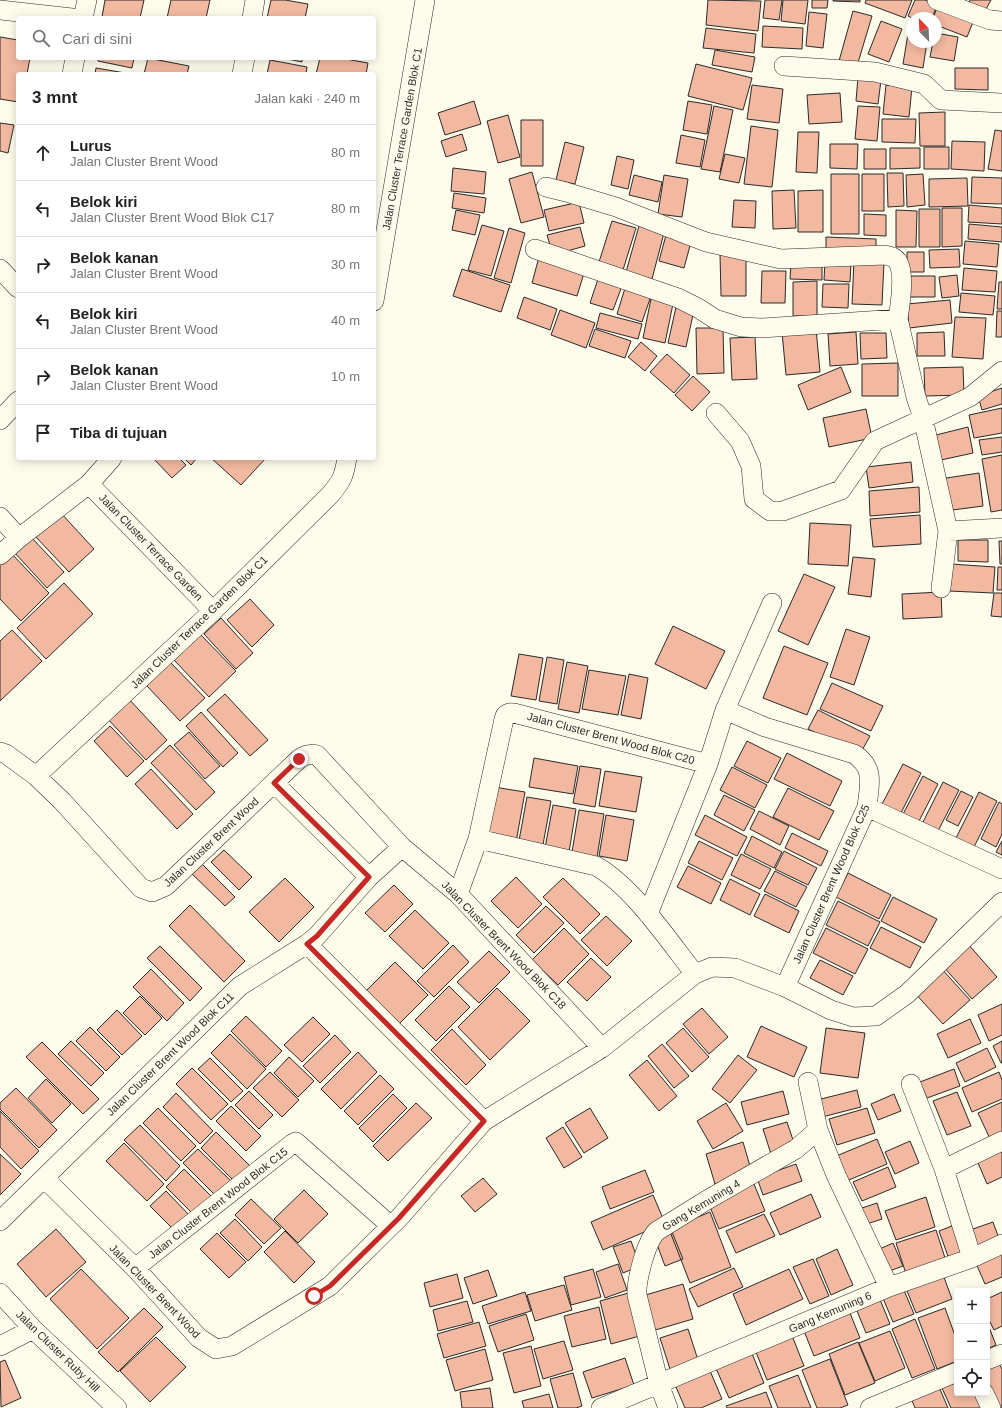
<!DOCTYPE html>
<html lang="id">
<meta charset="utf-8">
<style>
:root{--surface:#fff;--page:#f6f6f6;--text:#222;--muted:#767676;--line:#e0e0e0}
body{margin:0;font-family:Helvetica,sans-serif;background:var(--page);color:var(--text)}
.controls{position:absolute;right:12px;bottom:12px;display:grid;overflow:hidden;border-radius:4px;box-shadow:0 2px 10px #0003}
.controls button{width:36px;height:36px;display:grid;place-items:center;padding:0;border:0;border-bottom:1px solid var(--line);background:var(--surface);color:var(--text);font:20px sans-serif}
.compass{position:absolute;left:906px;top:12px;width:36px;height:36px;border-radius:50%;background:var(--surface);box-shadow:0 2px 10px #0003;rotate:336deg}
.stop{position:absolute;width:12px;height:12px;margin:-9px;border:3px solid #c62828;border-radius:50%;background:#fff}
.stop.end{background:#c62828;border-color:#fff;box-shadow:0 1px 4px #0008}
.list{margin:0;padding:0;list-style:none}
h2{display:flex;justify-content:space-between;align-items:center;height:52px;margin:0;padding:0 16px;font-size:17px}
h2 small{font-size:13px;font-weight:400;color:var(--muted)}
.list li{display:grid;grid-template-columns:26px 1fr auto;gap:12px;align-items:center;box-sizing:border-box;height:56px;padding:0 16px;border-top:1px solid var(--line)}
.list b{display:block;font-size:15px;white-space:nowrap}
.list p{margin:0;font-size:13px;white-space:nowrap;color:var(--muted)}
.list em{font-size:13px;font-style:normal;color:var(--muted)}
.icon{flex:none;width:22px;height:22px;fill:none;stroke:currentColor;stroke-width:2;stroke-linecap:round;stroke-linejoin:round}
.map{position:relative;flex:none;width:1002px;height:1408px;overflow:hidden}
.search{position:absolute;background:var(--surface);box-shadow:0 2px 10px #0003;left:16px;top:16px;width:360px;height:44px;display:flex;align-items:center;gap:10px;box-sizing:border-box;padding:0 14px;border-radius:4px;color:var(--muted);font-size:15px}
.panel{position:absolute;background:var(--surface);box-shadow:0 2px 10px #0003;left:16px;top:72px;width:360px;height:388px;border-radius:4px}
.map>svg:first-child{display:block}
.building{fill:#f2b8a0;stroke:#2b2b2b}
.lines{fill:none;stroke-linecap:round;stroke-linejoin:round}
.minor-casing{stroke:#2b2b2b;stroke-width:20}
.minor{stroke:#fdfbea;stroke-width:19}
.route{stroke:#c62828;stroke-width:5}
.labels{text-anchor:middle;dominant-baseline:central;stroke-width:3;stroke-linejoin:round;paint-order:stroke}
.street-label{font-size:11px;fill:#2b2b2b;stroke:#fdfbea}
</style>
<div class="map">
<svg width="1002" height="1408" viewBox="0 0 1002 1408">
<rect width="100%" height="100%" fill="#fdfbea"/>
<!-- building -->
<path class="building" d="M105,0H144L140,18H108L102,17Z
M171,0H210L206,18H167Z
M271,0H285L308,4L305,18H267Z
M708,0L761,1L758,31L706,25Z
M765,0H782L779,20L763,18Z
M783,0H808L805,24L781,21Z
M812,0H828L827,8H812Z
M833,0H860V2L833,1Z
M866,0H912L905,18L865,3Z
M915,0H925L937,5L932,18H912L908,16Z
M970,0H991L985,11L969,2Z
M937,8L973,22L967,37L936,25V18H933Z
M853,11L872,16L857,66L839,61Z
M809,12L827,14L823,48L806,46Z
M881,21L902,29L889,62L868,54Z
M910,22L912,23V42H927L923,68L903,64Z
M763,26L803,28L802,49L762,47Z
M706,28L756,34L754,53L703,48Z
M936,33L958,37L954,61L930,57L933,42H936Z
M0,37L18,40V58H30L27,74H18V102L0,99Z
M715,50L755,57L752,72L712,65Z
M98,58H134L132,68L98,61Z
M148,58L189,66L187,74H144Z
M283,58H302V62Z
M320,58H340L368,63L366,74H316Z
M270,60L307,67L306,74H267Z
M696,64L752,78L743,110L688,96Z
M96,68L131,74H95Z
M955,68H988V90L955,89Z
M858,77L881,80L878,104L856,101Z
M752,85L783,89L779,123L747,119Z
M886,85L912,87L909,117L883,114Z
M840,93L842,122L809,124L807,95Z
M474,101L481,124L445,135L438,113Z
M688,101L712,105L707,134L683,130Z
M714,106L733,110L720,172L701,169Z
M858,106L880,107L877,141L855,139Z
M945,112V146H920L919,113Z
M508,115L520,157L498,163L487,121Z
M882,119H916L915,143L882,142Z
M521,120H543V166H521Z
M0,123L14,125L8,153L0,151Z
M751,126L778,130L772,187L744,184Z
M995,130L1002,131V171L988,169Z
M798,132H819L817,173L796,172Z
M462,134L467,150L446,157L441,141Z
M681,135L705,140L700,167L676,163Z
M952,141L985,142L984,171L951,169Z
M565,142L584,147L575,184L556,180Z
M830,144H858L857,169L830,168Z
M924,147H949V169H924Z
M890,148H920V168L890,169Z
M864,149H886V169H864Z
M725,154L745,158L739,183L719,179Z
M617,156L634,160L628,189L611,185Z
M453,168L486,172L484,194L451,191Z
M532,172L544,217L521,223L509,179Z
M887,173H903L904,206L888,207Z
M831,174H859V234H831Z
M862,174H884V211H862Z
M923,174L925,205L907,207L906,175Z
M634,175L662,182L658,202L629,195Z
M664,175L688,179L682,217L658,214Z
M972,177L1002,178V204L971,203Z
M967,178L968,206L929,207V179Z
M794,190L796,228L773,229L772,191Z
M823,190V232H798V191Z
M454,193L486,198L484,213L452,208Z
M734,200L756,201L755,228L732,227Z
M579,202L584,223L549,231L544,210Z
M969,205L1002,208V224L968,222Z
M942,208H962V246L942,247Z
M919,209H940V247H919Z
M456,210L480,215L475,235L452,230Z
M896,210L917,211L916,247H896Z
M864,214L886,215V236L864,235Z
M612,221L636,228L623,270L599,262Z
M969,224L1002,227V242L968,239Z
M482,225L504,231L491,276L468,270Z
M639,226L664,233L652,279L626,272Z
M580,227L585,246L553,255L547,235Z
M509,228L525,233L511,283L494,278Z
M666,235L691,242L684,268L659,261Z
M826,237L876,239V251L826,249Z
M965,241L999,244L997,267L963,264Z
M959,249L960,267L930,268L929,250Z
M907,252H924V272H907Z
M746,253V296H721L720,254Z
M539,257L585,270L577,296L532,283Z
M854,261L884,262L882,305L852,304Z
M825,262L851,263L850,282L824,280Z
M791,263L822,264V280L790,279Z
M964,268L997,271L995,292L962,290Z
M462,269L510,285L501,312L453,296Z
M762,271H786L785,303H761Z
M957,275L959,296L942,298L939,277Z
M910,276H935V297H910Z
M598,279L622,286L613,310L590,303Z
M817,281V316H793V282Z
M999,282H1002V309H997Z
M823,284H849L848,308L822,307Z
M626,285L652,293L642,322L617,314Z
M961,293L995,296L993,315L959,312Z
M652,294L674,299L665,343L643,338Z
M524,297L557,309L550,330L517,318Z
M950,300L952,323L909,328L907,304Z
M676,307L694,310L686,347L668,343Z
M560,310L595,323L586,348L551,335Z
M997,311H1002V337H996Z
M600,313L642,324L638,339L596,328Z
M955,317L986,318L983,359L952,357Z
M696,328H723L724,373L697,374Z
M816,328L820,372L786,375L782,332Z
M595,329L631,341L625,358L589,346Z
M856,332L858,364L830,366L828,334Z
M944,332L945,356H917V333Z
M860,333H886L887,358L861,359Z
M755,337L757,379L732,380L730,338Z
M641,342L657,356L645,371L628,357Z
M667,354L690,375L674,393L650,372Z
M898,363V396H862V364Z
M841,367L851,392L808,410L798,385Z
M963,367L964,395L925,396L924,368Z
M693,376L710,392L692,411L675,395Z
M1002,388V404L982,410L978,396Z
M1002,408V433L974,438L969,415Z
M866,409L872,438L829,447L823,418Z
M968,427L973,453L941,460L936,435Z
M1002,437V452L982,455L979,440Z
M1002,455V510L991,512L982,459Z
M153,458H179L186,465L172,478Z
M184,458H197L191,465Z
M211,458H266L241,485Z
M911,462L913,482L869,488L866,467Z
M979,473L983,506L945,511L940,479Z
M919,487L920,512L870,516L869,491Z
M60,512L94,549L69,572L34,535Z
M920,515L921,544L873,547L870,519Z
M810,523L851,525L848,566L808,564Z
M31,537L64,572L47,588L14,552Z
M958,540H988V562L958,561Z
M999,541H1002V564H1000Z
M11,553L49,593L21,621L0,599V564Z
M853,557L875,559L871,597L848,594Z
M951,564L995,567L993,593L949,591Z
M998,567H1002V590H997Z
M804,574L835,587L808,645L778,631Z
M64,583L93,614L46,659L17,628Z
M941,592L942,617L903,619L902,594Z
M994,593H1002V617L991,616Z
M250,599L274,625L252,647L227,620Z
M221,618L253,653L236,669L204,634Z
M673,626L725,651L706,689L655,664Z
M846,629L870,637L854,685L830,677Z
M12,630L42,661L0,701V641Z
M201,635L236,671L209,697L174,660Z
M784,646L828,663L807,715L763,698Z
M519,654L543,658L536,700L511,696Z
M547,657L564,660L557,704L539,701Z
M170,662L205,698L180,721L146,685Z
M567,662L588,666L579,713L558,709Z
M589,670L626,676L618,715L582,709Z
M629,674L648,678L641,719L621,715Z
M832,683L883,706L871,731L820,709Z
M225,694L268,740L250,756L207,710Z
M127,697L167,740L146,760L106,717Z
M818,710L870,736L860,754L808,729Z
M201,712L238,753L223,767L186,726Z
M110,726L144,761L127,777L94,741Z
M189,732L220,766L205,779L174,745Z
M747,741L781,758L768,783L734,766Z
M170,745L215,792L196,810L151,763Z
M787,753L842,781L830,806L774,779Z
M534,758L578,766L573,794L529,787Z
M903,764L921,773L899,817L880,808Z
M580,766L601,769L595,807L573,803Z
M732,767L767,785L755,808L720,790Z
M151,769L193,814L177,829L135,784Z
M605,771L642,777L636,812L599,806Z
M923,776L938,784L918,823L902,816Z
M943,782L959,790L938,831L922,824Z
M494,787L525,792L516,842L485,836Z
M788,788L834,811L819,840L773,817Z
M961,791L973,797L958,826L946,820Z
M979,792L997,801L974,847L956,838Z
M724,795L755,810L744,831L714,815Z
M527,797L551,801L542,850L518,846Z
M999,802L1002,804V834L996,847L981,839Z
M553,805L576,809L569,852L545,848Z
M579,810L604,814L597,857L572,852Z
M759,811L789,826L780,845L750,829Z
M606,815L634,820L627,861L599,856Z
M705,815L747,837L737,856L695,835Z
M792,833L828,851L821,866L785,848Z
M752,836L782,852L774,868L744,853Z
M699,841L733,858L722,880L688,863Z
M1002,841V855L996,852Z
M224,850L252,877L239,890L211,862Z
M784,851L817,868L808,885L775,869Z
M741,854L771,869L760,889L731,875Z
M198,860L235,897L225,906L188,870Z
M688,866L721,883L711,904L677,887Z
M775,871L807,887L796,907L764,891Z
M848,873L891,895L879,919L836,897Z
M516,877L542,904L518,928L491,901Z
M285,878L314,907L279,942L249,912Z
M563,878L600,914L580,934L543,897Z
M730,879L760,894L750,915L720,900Z
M394,885L413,904L385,932L365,913Z
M765,894L799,911L789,933L754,916Z
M893,897L937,919L924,943L881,921Z
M838,901L880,922L868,946L826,925Z
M190,905L245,961L224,982L169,926Z
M546,906L564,923L534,953L516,935Z
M415,910L449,943L423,969L389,936Z
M606,916L632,941L607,966L581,940Z
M881,927L921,947L910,968L870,948Z
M564,928L589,954L558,985L532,960Z
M826,928L868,949L855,974L813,953Z
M967,943L997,977L972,999L942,965Z
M453,945L469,962L434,997L417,981Z
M160,946L202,988L190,1001L147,958Z
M489,951L510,972L479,1003L457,982Z
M591,958L611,977L587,1001L567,982Z
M820,960L853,976L843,995L810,978Z
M395,962L428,995L398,1025L365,992Z
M940,967L970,1000L943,1024L913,991Z
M151,969L184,1003L167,1021L133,987Z
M449,986L470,1007L436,1041L415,1020Z
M497,988L530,1021L490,1060L458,1027Z
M140,996L162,1018L145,1035L123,1013Z
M1002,1004V1035L989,1041L978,1015Z
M702,1008L728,1037L709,1054L683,1024Z
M117,1010L142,1036L122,1055L97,1030Z
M246,1016L282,1051L266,1067L231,1031Z
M313,1017L330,1034L302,1062L284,1045Z
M970,1019L981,1043L948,1058L937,1034Z
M761,1026L807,1047L794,1077L747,1057Z
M90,1027L120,1057L106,1071L76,1041Z
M683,1028L709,1057L692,1072L666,1043Z
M826,1028L865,1033L858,1078L820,1073Z
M452,1029L486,1065L466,1085L431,1050Z
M230,1034L266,1069L247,1089L211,1053Z
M335,1035L351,1052L320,1083L303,1066Z
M71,1041L104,1073L91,1086L58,1054Z
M1002,1041V1063H1001L993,1046Z
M42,1042L99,1099L83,1114L26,1057Z
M662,1044L689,1076L674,1088L648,1056Z
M987,1048L996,1067L965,1082L956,1063Z
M358,1052L377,1072L341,1109L321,1089Z
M738,1055L757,1070L730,1103L712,1089Z
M289,1057L314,1081L298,1097L274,1073Z
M210,1058L243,1091L231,1102L198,1069Z
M647,1060L677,1096L659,1111L629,1075Z
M192,1068L228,1104L211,1120L176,1084Z
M954,1069L960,1086L927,1098L920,1082Z
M270,1072L299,1100L282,1117L253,1088Z
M999,1072L1002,1080V1099L972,1112L962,1088Z
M380,1075L394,1089L358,1125L344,1111Z
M46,1079L71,1104L52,1123L28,1098Z
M16,1088L57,1130L39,1148L0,1109V1103Z
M857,1090L861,1107L822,1117L817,1100Z
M249,1091L273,1115L259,1129L235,1105Z
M783,1091L789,1114L747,1125L741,1102Z
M957,1092L971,1126L947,1135L933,1101Z
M176,1093L213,1131L200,1144L163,1107Z
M393,1094L407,1108L373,1142L359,1128Z
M894,1094L901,1111L878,1120L871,1104Z
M1002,1102V1136L991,1141L978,1113Z
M416,1103L432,1118L388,1161L373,1146Z
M726,1103L743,1131L713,1149L697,1121Z
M231,1106L261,1136L246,1151L216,1121Z
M158,1108L196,1146L181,1161L143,1123Z
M590,1108L608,1138L584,1153L565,1123Z
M867,1108L875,1133L837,1145L829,1119Z
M0,1111L39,1151L21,1169L0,1147Z
M787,1122L795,1146L771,1154L763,1129Z
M140,1125L180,1166L166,1181L124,1140Z
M563,1127L582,1157L564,1168L546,1138Z
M216,1132L250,1166L235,1182L201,1148Z
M877,1139L887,1164L844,1182L834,1157Z
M910,1141L919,1163L895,1174L885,1152Z
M743,1142L752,1173L715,1184L706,1154Z
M124,1143L164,1184L147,1201L106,1161Z
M1002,1146V1177L987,1184L976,1158Z
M198,1149L234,1184L219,1199L183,1163Z
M0,1154L21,1174L0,1195Z
M796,1164L802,1181L763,1195L757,1178Z
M888,1167L896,1187L862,1201L853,1182Z
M184,1169L214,1199L196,1217L166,1187Z
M645,1170L654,1192L610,1209L602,1187Z
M483,1178L497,1194L475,1212L461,1196Z
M754,1184L765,1211L719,1229L708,1202Z
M304,1190L328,1214L298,1243L274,1219Z
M166,1191L193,1219L178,1234L150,1206Z
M811,1194L821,1217L780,1235L770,1213Z
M653,1195L665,1223L603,1250L591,1222Z
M926,1197L935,1227L896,1240L885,1211Z
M251,1199L281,1228L264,1244L235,1215Z
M877,1203L882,1219L864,1225L859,1209Z
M710,1212L731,1267L690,1283L669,1229Z
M764,1214L775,1236L736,1253L726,1231Z
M235,1219L262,1247L248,1261L220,1233Z
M993,1222L1001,1244L977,1252L970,1230Z
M957,1224L968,1256L950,1262L939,1231Z
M56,1229L86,1262L46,1297L17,1264Z
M936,1230L947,1264L907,1277L896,1243Z
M285,1231L315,1262L294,1283L264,1252Z
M672,1232L683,1259L665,1266L655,1239Z
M217,1233L246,1262L229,1278L200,1249Z
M631,1241L640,1266L623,1273L613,1247Z
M893,1243L903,1266L884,1273L875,1251Z
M837,1249L853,1285L831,1295L816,1259Z
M1002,1250V1277L985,1284L975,1261Z
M813,1259L829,1296L810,1304L793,1267Z
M618,1264L627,1290L605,1298L596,1272Z
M734,1268L743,1287L698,1307L689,1289Z
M81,1269L129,1318L97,1349L50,1299Z
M593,1269L601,1297L571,1305L564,1277Z
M789,1269L803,1299L746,1325L733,1294Z
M488,1270L497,1296L473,1304L464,1278Z
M942,1272L952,1299L916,1313L905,1286Z
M457,1274L463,1298L430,1307L424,1283Z
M683,1284L693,1319L652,1331L642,1296Z
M564,1285L572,1310L535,1321L527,1295Z
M903,1288L914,1314L893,1322L882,1296Z
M525,1292L531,1311L488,1324L482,1306Z
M632,1292L643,1335L611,1344L600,1301Z
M1002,1292V1326L994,1330L987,1316V1299Z
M879,1297L890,1324L866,1333L855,1306Z
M467,1301L473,1322L438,1331L433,1310Z
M599,1307L606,1339L572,1347L564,1316Z
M144,1308L163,1327L118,1372L98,1352Z
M848,1308L860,1338L814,1356L802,1326Z
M945,1308L957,1341V1361L937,1369L918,1318Z
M526,1314L534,1340L498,1352L489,1326Z
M915,1319L935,1369L912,1378L892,1329Z
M479,1322L486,1346L444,1358L437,1334Z
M987,1322L996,1345L987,1349Z
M688,1329L698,1360L670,1369L660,1338Z
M890,1331L905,1368L875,1381L859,1343Z
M791,1333L804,1366L767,1380L754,1347Z
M156,1337L186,1367L150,1402L120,1371Z
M564,1341L573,1370L543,1379L534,1349Z
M858,1342L875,1383L845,1395L829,1354Z
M531,1346L541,1386L514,1393L503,1353Z
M485,1349L493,1380L455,1391L446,1360Z
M751,1351L764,1383L729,1398L715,1366Z
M625,1358L634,1385L592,1398L583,1372Z
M830,1359L848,1405L840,1408H817L802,1370Z
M5,1360L21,1398L1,1407L0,1362Z
M997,1360L1002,1369V1408H1000L987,1385V1365Z
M708,1366L722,1399L701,1408H685L673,1380Z
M573,1373L582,1406L576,1408H558L550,1379Z
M798,1375L811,1408H778L769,1386Z
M957,1382V1393H976L983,1408H951L942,1388Z
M939,1387L948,1408H915L911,1398Z
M490,1388L493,1408H462L460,1392Z
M766,1392L772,1408H727L726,1406Z
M549,1394L553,1408H524L522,1401Z"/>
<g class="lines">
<!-- minor casing -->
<g class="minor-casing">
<path id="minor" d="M937,0L990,20L1002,21
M0,10L72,18
M83,18L87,0
M252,18L255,0
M784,66L875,72L924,84L941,100L1002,103
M72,74L75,58
M242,74L245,58
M535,249L678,298L698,308L715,319L741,327L761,328L898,319C900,306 905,274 898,262C895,257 890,256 885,255L781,259L706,242L616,207L566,192L546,187
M0,269L18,288
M374,301L425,0
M898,319L916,397L923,418L948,531L941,588
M716,413L740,441L751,466L754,499L770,511H783L841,490L875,441L970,397L1002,371
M0,420L18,401
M89,484L213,611
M0,517L19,538
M948,531L1002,528
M0,555L19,538L89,484L112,458
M725,710L765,727L854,754C876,768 869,786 867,807L785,987
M0,752L6,754L36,776L62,801L141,888L152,892L166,886L299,759C305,755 310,753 317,755L402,847L458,894L602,1048
M36,776L213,611L330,495C342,481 344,476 347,458
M867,807L1002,869
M369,877L402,847
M458,894L478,839L504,719C505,714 509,712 514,713L708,764
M648,914L708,764L725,710L772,603
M307,944L484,1121
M695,974L712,967L735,968L785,987L831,1010L853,1017L876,1016L907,994L1002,902
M808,1082L818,1130L836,1175L889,1287
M911,1084L944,1169L972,1258
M944,1169L1002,1141
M44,1178L135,1268L199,1338L216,1349L232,1346L330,1286L399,1218L484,1121L602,1048L695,974C668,940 633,887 596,866L478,839
M0,1221L240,986L307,944L317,936L369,877L274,783
M135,1268L292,1144L296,1142L391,1226
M0,1293L33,1329L117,1408
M0,1346L33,1329
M987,1360L1002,1354
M984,1393L991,1408
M601,1408L889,1287L972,1258L1002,1244
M668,1408L659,1384L637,1295C636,1281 646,1241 657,1231L707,1200L796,1149L818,1130
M870,1408L957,1372"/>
</g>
<!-- minor -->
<use href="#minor" class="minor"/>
</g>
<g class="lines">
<!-- route -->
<path class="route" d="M299,759L274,783L369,877L317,936L307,944L484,1121L399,1218L330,1286L314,1296"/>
</g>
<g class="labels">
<!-- street labels -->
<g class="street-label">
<text transform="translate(402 139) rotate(-80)">Jalan Cluster Terrace Garden Blok C1</text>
<text transform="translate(151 547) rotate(46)">Jalan Cluster Terrace Garden</text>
<text transform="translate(199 622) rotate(-44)">Jalan Cluster Terrace Garden Blok C1</text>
<text transform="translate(611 738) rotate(15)">Jalan Cluster Brent Wood Blok C20</text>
<text transform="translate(211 842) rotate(-43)">Jalan Cluster Brent Wood</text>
<text transform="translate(831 884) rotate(-66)">Jalan Cluster Brent Wood Blok C25</text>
<text transform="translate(504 945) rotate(46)">Jalan Cluster Brent Wood Blok C18</text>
<text transform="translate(170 1054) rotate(-44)">Jalan Cluster Brent Wood Blok C11</text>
<text transform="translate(218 1203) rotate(-38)">Jalan Cluster Brent Wood Blok C15</text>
<text transform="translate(701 1205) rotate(-31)">Gang Kemuning 4</text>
<text transform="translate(155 1291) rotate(46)">Jalan Cluster Brent Wood</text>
<text transform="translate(830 1312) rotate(-23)">Gang Kemuning 6</text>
<text transform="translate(58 1351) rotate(44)">Jalan Cluster Ruby Hill</text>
</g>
</g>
</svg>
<div class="controls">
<button>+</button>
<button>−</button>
<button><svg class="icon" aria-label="locate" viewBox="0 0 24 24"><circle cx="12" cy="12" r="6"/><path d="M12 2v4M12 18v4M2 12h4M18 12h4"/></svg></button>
</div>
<svg class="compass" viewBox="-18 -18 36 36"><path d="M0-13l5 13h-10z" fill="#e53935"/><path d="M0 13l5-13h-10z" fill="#767676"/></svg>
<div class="stop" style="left:314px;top:1296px"></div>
<div class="stop end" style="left:299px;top:759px"></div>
<div class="search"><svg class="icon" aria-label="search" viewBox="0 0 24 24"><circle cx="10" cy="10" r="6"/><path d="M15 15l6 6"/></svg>Cari di sini</div>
<section class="panel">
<h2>3 mnt<small>Jalan kaki · 240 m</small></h2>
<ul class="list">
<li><svg class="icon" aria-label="ahead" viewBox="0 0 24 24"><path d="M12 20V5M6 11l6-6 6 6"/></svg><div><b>Lurus</b><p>Jalan Cluster Brent Wood</p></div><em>80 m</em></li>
<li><svg class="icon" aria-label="left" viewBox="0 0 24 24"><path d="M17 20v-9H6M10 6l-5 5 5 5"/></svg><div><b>Belok kiri</b><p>Jalan Cluster Brent Wood Blok C17</p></div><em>80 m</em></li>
<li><svg class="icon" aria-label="right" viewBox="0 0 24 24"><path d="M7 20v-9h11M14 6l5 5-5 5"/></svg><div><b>Belok kanan</b><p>Jalan Cluster Brent Wood</p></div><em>30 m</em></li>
<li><svg class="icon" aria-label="left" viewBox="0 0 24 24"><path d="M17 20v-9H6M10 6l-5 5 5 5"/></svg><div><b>Belok kiri</b><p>Jalan Cluster Brent Wood</p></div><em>40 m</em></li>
<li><svg class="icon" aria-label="right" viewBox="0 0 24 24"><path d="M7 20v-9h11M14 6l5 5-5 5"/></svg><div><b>Belok kanan</b><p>Jalan Cluster Brent Wood</p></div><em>10 m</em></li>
<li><svg class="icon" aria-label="arrive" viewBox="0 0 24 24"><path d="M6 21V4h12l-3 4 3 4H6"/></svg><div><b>Tiba di tujuan</b></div></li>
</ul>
</section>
</div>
